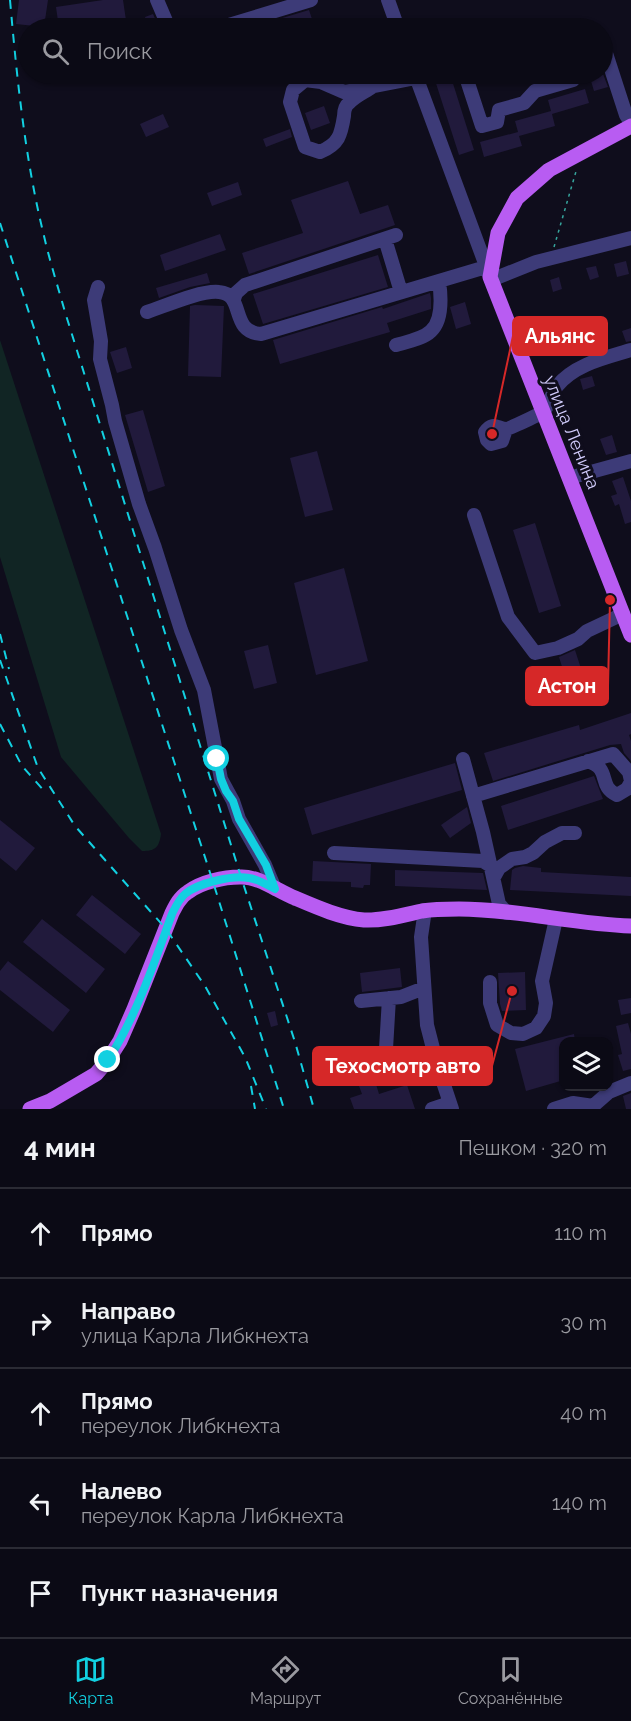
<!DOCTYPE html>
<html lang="ru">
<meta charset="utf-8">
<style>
:root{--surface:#0b0a15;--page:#14131e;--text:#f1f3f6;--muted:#9a9aa0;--line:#2b2b34;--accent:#12d0e1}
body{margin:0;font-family:Raleway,sans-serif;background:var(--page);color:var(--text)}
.controls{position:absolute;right:18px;bottom:18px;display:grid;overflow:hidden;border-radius:12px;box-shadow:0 2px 4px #0004}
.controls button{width:54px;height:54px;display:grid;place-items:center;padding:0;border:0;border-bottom:2px solid var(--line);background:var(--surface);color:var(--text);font:30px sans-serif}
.stop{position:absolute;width:18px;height:18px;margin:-14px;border:4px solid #12d0e1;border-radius:50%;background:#fff}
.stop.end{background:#12d0e1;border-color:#fff;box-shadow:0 2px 6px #0008}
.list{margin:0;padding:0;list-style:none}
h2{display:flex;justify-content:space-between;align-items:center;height:78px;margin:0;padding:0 24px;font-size:26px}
h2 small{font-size:20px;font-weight:400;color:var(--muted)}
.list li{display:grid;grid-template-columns:39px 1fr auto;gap:18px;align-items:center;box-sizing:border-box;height:90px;padding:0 24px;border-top:2px solid var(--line)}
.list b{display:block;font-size:22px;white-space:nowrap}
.list p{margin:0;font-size:20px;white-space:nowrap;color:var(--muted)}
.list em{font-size:20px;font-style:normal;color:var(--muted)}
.icon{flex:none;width:33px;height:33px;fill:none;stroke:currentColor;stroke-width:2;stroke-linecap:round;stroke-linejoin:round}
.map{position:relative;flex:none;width:631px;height:1109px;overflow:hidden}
.search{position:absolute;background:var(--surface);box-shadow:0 2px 4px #0004;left:18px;right:18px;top:18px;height:66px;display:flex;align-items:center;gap:15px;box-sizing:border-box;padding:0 21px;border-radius:33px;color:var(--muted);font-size:22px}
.sheet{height:528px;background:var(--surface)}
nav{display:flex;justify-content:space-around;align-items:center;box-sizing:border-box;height:84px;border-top:2px solid var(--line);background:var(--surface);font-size:16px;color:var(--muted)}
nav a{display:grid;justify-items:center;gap:3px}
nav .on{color:var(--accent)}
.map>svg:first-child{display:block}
.green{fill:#112524}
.building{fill:#211a3c}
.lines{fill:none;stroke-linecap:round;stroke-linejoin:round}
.path{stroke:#36a59d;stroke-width:1.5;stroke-dasharray:3 4.5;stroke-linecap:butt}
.minor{stroke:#3d3b78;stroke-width:14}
.major{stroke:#b85cf2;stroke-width:15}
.rail{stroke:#12d0e1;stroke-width:2;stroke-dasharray:9 8;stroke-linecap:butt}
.route{stroke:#12d0e1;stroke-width:8}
.labels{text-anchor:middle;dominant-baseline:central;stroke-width:6;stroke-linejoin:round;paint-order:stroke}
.street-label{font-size:18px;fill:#d1ccfb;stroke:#0f0d1c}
.leader{fill:none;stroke:#d62828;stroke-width:2}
.callout-dot{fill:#d62828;stroke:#0f0d1c;stroke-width:2}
.callout{fill:#d62828;stroke:#d62828;stroke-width:2}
.callout-label{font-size:20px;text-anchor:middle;font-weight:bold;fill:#fff}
</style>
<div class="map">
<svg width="631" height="1109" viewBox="0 0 631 1109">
<rect width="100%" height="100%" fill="#0f0d1c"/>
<!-- green -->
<path class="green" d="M0,340L161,834C159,848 155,851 142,851L129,838L61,757L0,557Z"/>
<!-- building -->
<path class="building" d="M19,0H48L44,27L16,24Z
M103,0H123L127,27L117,28H59L56,7Z
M309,10L313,22L293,28H249Z
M153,14L157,23L148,27L145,17Z
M433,74H450L474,150L459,155Z
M589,74H603L608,87L594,91Z
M585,89L589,103L552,114L555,126L519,136L522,146L484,157L480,142L518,132L515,121L551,111L548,100Z
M324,106L330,123L311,130L305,113Z
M163,114L169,127L146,137L140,124Z
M290,129L292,137L266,147L263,139Z
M348,181L360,214L388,205L395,225L249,274L242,253L303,233L291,200Z
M238,182L242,195L212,206L207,193Z
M220,234L226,250L165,271L160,255Z
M378,255L388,287L263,324L253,294Z
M626,261L629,274L617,277L614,264Z
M596,266L599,277L590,280L586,268Z
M207,273L210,283L190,287L159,298L156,288Z
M559,277L562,289L553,292L550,280Z
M430,293L431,298V309L387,323L390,332L280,364L273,340L382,307L383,309Z
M465,302L471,324L456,329L450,307Z
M195,305L224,306L221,377L188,376L190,306Z
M631,328V341L626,342L622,331Z
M582,340L586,353L573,356L570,344Z
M126,347L132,368L117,373L110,352Z
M592,376L595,386L583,390L580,379Z
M143,410L165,486L148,492L125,415Z
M612,435L617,452L606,455L600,439Z
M317,451L333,510L305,517L290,458Z
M623,477L631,501V522L625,524L619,504L615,506L611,496L617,494L612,481Z
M535,523L561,606L539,613L513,530Z
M344,568L368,661L316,675L294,583Z
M268,645L277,683L254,689L244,651Z
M575,650L585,681L568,686L559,657Z
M631,713V734L629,735L631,741V761L624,753L621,744L610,745L493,781L484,753L579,725L580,730Z
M455,763L462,790L312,835L304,808Z
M594,776L603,799L508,830L501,806Z
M467,807L471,823L450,838L441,825Z
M0,820L35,848L16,871L0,858Z
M313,861L371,864L370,885H364L363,888L351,887V882L312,881Z
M523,866L541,868V872L631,877V896L510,890L512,870L515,868Z
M395,870L483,873L487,890L395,886Z
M92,895L141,934L125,954L76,915Z
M42,919L105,969L86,993L23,942Z
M8,961L70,1010L53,1032L0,990V971Z
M400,968L402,987L362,992L360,973Z
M525,972L526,1010L502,1011L500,1004L498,973Z
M631,998V1013L621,1015L618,1000Z
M275,1011L278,1025L271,1027L267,1013Z
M628,1023L631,1034V1069L623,1071L618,1055L622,1054L616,1026Z
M574,1034L575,1041H564V1080L526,1091L515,1049Z
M375,1081L379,1094L407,1085L415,1109H354L350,1098L362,1094L359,1086Z
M631,1093V1109H626L623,1096Z"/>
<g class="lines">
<!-- path -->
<path class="path" d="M554,247L577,168"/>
<!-- minor -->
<path class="minor" d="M157,0L169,28
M388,0L398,28
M219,28L311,0
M602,41L626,115L631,123
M415,74L489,274
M465,74L482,126L497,122L499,110L524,103L535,91L573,80L578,74
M372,87C365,92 355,96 349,103C345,106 344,111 344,116C341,135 339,144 320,152L305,147L290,102L293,90L305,80L321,82L344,92L416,78
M385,239L401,292
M491,280L536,262L631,238
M98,287L94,300L101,341L100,359L112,405L115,421L139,504L155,548L181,630L204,690L221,779L233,801L239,819L265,865L275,889
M234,299L236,293L245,285L396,235
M147,312C165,306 201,290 219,292C246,294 229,332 261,334L486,267
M396,345C406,342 423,339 431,331C443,320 441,295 439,281
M506,429L502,441L491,444L487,440L485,432C493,421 497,428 506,429C509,429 535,416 540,414C549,409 551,394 557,386C575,364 605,358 631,350
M569,478L631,461
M474,515L508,617L535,653L558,648L578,639L587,631L623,614
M463,759L483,832L499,904L507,913
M588,761C612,769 597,786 617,795L627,789L631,782
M473,796L613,754L629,772L631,781
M334,853L483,861L491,866
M494,877L499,868L512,859L525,857L533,853L545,842L562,833H575
M425,910L421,937L427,1025L437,1064L452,1109
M490,982V1003L497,1025L511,1033L523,1034L536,1028L544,1016L546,1003L542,981L556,919
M361,1001L401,997L424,988
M386,1049L389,998
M432,1109L450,1103
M554,1109L573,1103L593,1106L609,1092L631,1083"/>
<!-- major -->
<path class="major" d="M631,126L549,170L517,198L498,233L490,277L631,635
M30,1109L50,1101L96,1074L108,1060L120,1041L134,1009L172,913C176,905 180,897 188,892C201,882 224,877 240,877C259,876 277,891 295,898C316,907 341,918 364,920C383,921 404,915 422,911C434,909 447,909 459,909C515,909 574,924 631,926"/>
<!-- rail -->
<path class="rail" d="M10,0C17,79 25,159 44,236C50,262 58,287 65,312L241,877L295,1042L314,1109
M0,223L213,882L284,1109
M0,634L9,669
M0,660L38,768L75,826L166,929L205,986L245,1057L266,1109
M0,724L22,766L46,793
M251,1086L255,1109"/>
</g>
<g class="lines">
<!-- route -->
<path class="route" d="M108,1060C137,1015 154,963 172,914C176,906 179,899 185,894C198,883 232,875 249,878C258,879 267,885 275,889L266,865L239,819L233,801L226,791L221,779L217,759"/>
</g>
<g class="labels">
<!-- street labels -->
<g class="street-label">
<text transform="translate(572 432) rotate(68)">улица Ленина</text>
</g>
</g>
<!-- callouts -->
<path class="leader" d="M492 434L513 336M610 600L608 686M512 991L492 1066"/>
<g class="callout-dot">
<circle cx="492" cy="434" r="6"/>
<circle cx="610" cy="600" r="6"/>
<circle cx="512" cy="991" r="6"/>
</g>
<g class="callout">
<rect x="513" y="317" width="94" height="38" rx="6"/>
<rect x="526" y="667" width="82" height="38" rx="6"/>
<rect x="313" y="1047" width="179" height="38" rx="6"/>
</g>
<g class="callout-label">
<text x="560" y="343">Альянс</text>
<text x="567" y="693">Астон</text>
<text x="403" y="1073">Техосмотр авто</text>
</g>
</svg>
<div class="controls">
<button><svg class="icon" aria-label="layers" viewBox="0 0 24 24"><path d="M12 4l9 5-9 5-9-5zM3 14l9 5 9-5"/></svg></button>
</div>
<div class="stop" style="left:217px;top:759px"></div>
<div class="stop end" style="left:108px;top:1060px"></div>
<div class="search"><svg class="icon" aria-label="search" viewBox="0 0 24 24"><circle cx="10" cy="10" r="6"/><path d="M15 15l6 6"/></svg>Поиск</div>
</div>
<section class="sheet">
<h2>4 мин<small>Пешком · 320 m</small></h2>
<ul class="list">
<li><svg class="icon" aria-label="ahead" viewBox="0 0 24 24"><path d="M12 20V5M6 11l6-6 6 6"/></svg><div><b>Прямо</b></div><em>110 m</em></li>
<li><svg class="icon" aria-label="right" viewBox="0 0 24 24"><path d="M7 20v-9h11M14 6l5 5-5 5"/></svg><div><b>Направо</b><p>улица Карла Либкнехта</p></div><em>30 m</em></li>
<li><svg class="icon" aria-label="ahead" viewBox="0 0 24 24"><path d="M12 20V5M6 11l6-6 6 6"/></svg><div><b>Прямо</b><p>переулок Либкнехта</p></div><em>40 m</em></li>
<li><svg class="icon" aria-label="left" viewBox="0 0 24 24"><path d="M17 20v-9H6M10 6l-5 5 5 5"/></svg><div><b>Налево</b><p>переулок Карла Либкнехта</p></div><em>140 m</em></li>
<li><svg class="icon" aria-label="arrive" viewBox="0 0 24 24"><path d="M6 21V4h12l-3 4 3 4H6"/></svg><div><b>Пункт назначения</b></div></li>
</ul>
</section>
<nav>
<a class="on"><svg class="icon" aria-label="map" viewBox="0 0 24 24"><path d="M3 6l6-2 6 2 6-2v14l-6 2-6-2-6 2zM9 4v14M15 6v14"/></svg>Карта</a>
<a><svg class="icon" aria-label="directions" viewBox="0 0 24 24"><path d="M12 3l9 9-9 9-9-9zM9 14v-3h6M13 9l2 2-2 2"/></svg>Маршрут</a>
<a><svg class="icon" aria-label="saved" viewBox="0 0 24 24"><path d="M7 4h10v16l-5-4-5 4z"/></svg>Сохранённые</a>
</nav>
